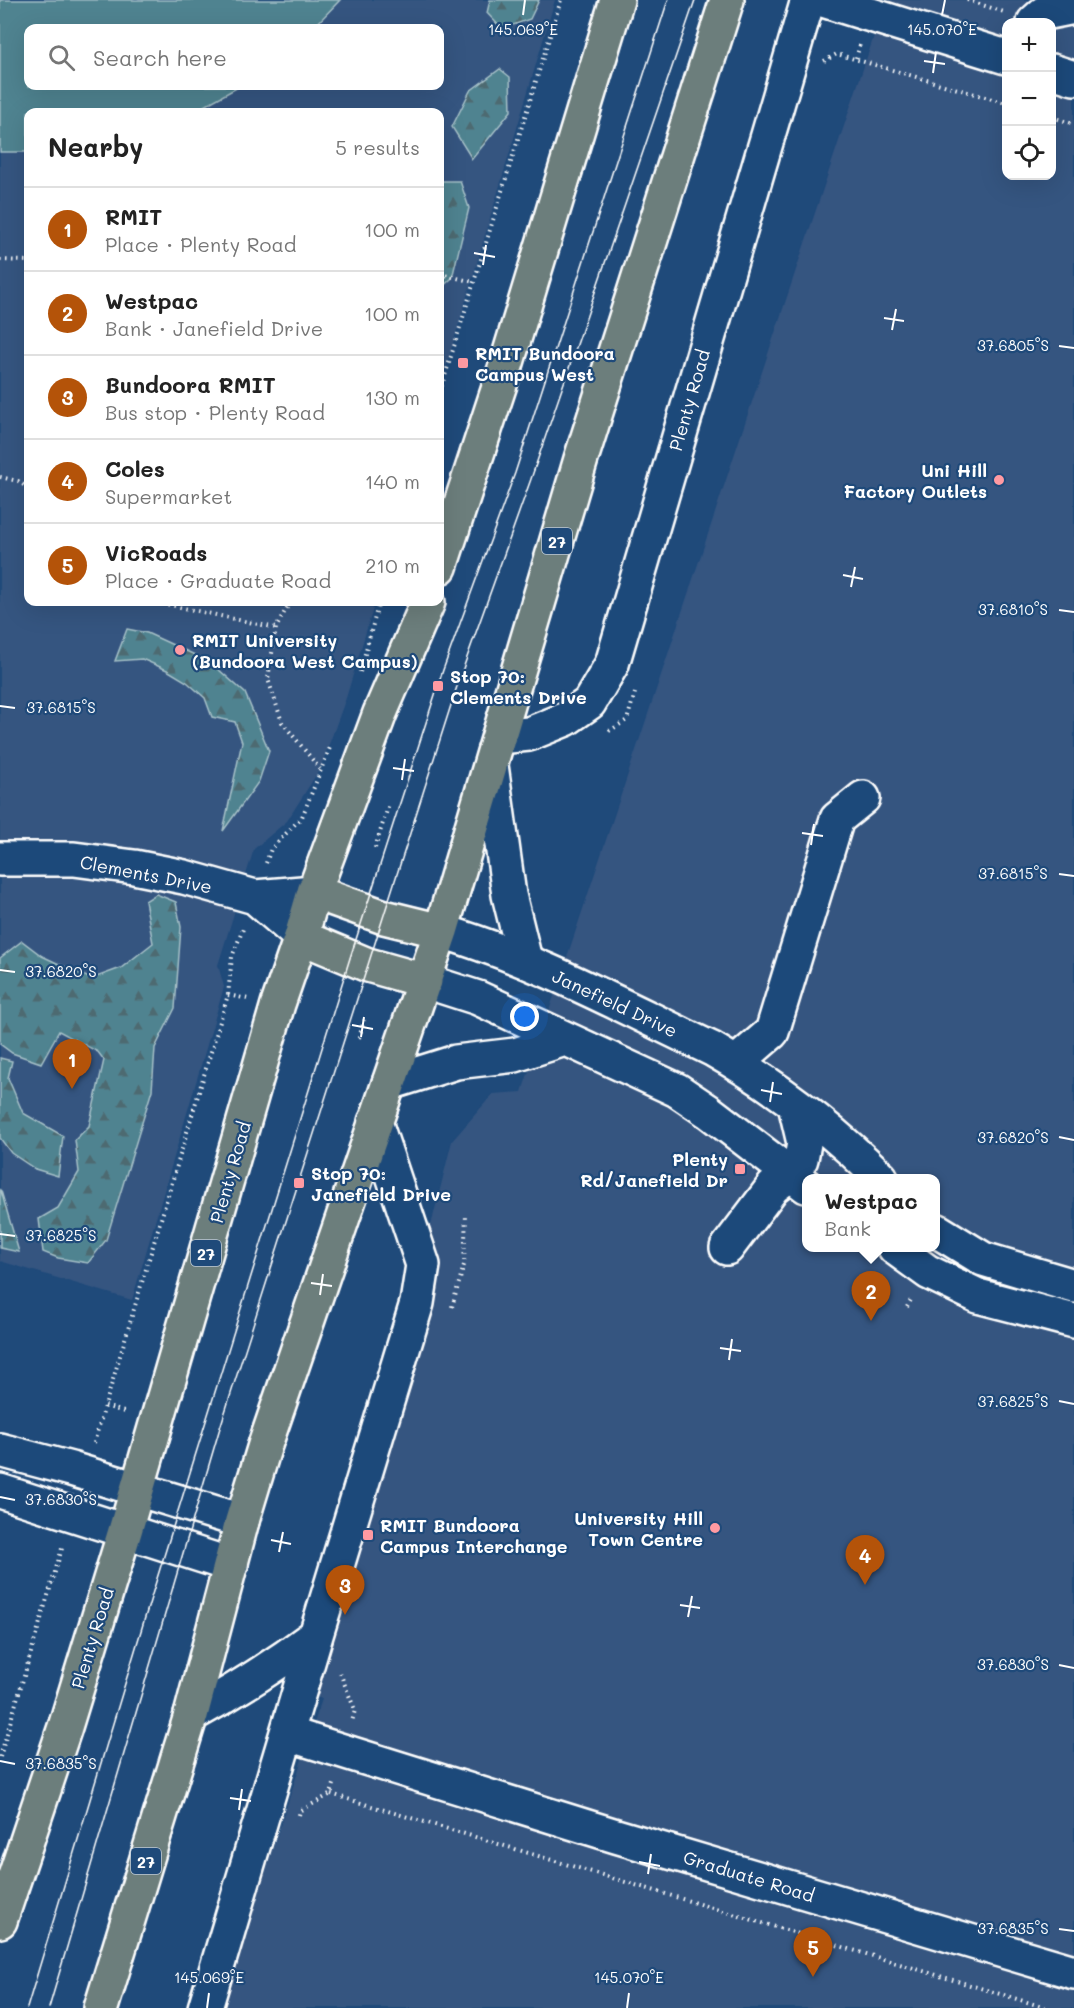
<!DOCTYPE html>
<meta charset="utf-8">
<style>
:root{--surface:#fff;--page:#f6f6f6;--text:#222;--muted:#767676;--line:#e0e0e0;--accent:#b45309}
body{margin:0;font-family:Mali,sans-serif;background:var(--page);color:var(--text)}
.controls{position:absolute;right:18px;top:18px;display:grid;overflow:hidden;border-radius:12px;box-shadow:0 6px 24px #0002}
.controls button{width:54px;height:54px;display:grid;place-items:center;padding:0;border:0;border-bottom:2px solid var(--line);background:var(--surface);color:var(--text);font:30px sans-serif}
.you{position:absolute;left:525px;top:1017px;width:21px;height:21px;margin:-15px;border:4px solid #fff;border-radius:50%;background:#1a73e8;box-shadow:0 0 0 9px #1a73e833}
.badge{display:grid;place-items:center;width:39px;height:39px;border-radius:50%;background:var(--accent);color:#fff;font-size:20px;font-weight:700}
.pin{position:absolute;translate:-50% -50px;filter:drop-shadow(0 2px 3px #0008)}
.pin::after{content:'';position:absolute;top:32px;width:21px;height:18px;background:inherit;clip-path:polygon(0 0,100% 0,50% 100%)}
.popup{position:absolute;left:802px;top:1174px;width:138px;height:78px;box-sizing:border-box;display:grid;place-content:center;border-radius:12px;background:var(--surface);filter:drop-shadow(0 2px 4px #0005);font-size:20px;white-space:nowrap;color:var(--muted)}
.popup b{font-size:22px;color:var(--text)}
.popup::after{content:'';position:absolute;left:50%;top:100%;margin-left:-12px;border:12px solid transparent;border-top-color:var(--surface)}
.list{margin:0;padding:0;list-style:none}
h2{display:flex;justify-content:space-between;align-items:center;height:78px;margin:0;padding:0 24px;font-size:26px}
h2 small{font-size:20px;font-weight:400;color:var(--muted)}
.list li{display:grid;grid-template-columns:39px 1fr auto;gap:18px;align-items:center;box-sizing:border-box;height:84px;padding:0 24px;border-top:2px solid var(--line)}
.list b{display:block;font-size:22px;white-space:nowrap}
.list p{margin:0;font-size:20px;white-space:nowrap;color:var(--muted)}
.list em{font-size:20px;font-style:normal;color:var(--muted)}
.icon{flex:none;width:33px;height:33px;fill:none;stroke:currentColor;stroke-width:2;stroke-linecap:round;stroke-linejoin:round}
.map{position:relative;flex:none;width:1074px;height:2008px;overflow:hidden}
.search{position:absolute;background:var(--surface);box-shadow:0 6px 24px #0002;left:24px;top:24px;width:420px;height:66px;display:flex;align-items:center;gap:15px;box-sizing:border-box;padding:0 21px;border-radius:12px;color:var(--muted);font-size:22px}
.panel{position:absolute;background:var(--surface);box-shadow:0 6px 24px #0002;left:24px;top:108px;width:420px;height:498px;border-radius:12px}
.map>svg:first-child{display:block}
.built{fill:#355580;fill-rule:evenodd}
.forest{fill:url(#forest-firs);stroke:#a7c1c8;stroke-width:1.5}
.garden{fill:#4f8390;stroke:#a7c1c8;stroke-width:1.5}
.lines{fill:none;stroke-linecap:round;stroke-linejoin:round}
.minor-casing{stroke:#fff;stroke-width:38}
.highway-casing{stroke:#fff;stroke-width:38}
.path{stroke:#fff;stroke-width:4;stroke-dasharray:1.5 4.5;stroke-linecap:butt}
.minor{stroke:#1f4a7a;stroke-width:33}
.highway{stroke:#6c7e7c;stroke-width:33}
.tram{stroke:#fff;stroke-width:1.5}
.ticks{fill:none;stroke:#fff;stroke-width:2}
.poi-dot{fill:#ff9aa2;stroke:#1f4a7a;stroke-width:2}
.labels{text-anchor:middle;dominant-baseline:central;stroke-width:4.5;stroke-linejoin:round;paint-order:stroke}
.shield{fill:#1f4a7a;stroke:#bcc9d7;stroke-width:1.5}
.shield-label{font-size:16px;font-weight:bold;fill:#fff}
.poi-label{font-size:18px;font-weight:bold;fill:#fff;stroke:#1f4a7a;text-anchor:start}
.street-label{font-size:18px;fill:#fff;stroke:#1f4a7a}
.ticks-label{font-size:15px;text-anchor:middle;fill:#fff;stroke:#1f4a7a;stroke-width:4.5;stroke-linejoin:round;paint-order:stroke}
</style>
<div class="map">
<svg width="1074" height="2008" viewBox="0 0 1074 2008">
<defs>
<pattern id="forest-firs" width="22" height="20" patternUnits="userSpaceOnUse" patternTransform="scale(1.5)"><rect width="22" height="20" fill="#4f8390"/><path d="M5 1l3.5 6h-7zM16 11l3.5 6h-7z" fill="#4e6a71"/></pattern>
</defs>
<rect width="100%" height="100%" fill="#1f4a7a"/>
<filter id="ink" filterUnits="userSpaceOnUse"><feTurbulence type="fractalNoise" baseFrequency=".0167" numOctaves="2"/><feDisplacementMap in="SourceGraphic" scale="12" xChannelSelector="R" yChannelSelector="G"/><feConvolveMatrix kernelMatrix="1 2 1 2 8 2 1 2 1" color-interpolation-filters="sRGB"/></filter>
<g filter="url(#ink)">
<!-- built -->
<path class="built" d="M0,0H555L440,387V112H28V602H375L346,698L320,769L287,821L254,849L218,965L224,987L132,1300L0,1261ZM28,28H440V86H28Z
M886,0H1074V2008H220L322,1699L314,1696L452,1141L493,1094L522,1092ZM1006,22H1052V176H1006ZM806,1178H936V1248H806Z"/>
<!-- forest -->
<path class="forest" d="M490,0H539L530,19L502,29L487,13Z
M500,69L510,77L511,111L472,159L452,127L470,91Z
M440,181H460L469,208L452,278L440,289Z
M127,629L147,633L210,662L245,693L269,751L259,781L223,831L242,742L235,722L212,717L205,698L187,682L167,670L142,659L115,661Z
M156,894L176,902L181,927L175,1008L155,1048L152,1090L106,1240L88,1263L58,1258L43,1252L39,1219L58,1208L79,1172L75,1140L89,1126L104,1060L98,1052L59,1031L41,1063L12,1053L0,1044V958L22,941L42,956L91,979L121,968L153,943L145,901Z
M0,1058L12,1061L8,1078L23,1113L63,1136L58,1176L35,1169L11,1153L0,1138Z
M0,1190L1,1191L19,1252L0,1248Z"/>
<!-- garden -->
<path class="garden" d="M0,0H340L313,28H28V86H240L193,112H28V152H0Z"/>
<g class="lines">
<!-- minor casing -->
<g class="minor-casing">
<path id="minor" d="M823,0L1006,57
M1034,22L1044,13L1074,7
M1052,71L1074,78
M499,737L529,734L566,719L589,703L612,664L808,0
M491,765L509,895L525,960
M0,859H74L134,867L184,877L255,897L314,892
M255,897L301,937
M441,931C536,959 623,1007 712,1049C773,1084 832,1129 881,1178
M425,981L478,998L677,1090L708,1111L806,1186
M736,1063L772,1032L837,819L863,798
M389,1083L456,1062L515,1055L565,1039
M936,1230L983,1259L1074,1286
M727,1248L773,1187L789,1175L801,1159L804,1143L795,1105
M895,1248L928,1272L978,1296L1074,1321
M0,1450L71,1469L242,1521
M0,1491L231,1565
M191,1715C235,1691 276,1665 316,1635
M288,1734L616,1836L1074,1972
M205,2008L316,1635L417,1303L423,1265L375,1122"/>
</g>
<!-- highway casing -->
<g class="highway-casing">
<path id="highway" d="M440,567L505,369L617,0
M314,892L384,917L441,931
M301,937L368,965L425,981
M0,1921L65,1727L125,1531L278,1004L301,937L314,892L380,713L428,602
M101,2008L191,1715L242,1521L265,1445L441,931L581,459L727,0"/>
</g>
<!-- path -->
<path class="path" d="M967,0L1004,12
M856,58L860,45
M824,61L837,54L1006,103
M1052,117L1074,124
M0,260L28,261
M440,274L474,282
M440,392L561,0
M0,477L18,481L28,488
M156,602L276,628
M290,602L276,628L268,679L282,722L320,769
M360,672L379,602
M609,731L627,720L635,693
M375,848L389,804
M266,863L271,849L302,817L331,745
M228,995L248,999
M359,1038L364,1020
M452,1307L464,1265L466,1215
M907,1307L912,1298
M105,1406L127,1413
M94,1443L228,995L232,957L243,929
M340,1673L355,1710L352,1722
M0,1757L63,1545
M331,1794L1047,2008
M299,1815L300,1811L331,1794L335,1781"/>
<!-- minor -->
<use href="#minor" class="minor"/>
<!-- highway -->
<use href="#highway" class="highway"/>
<!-- tram -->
<path class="tram" d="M27,2008L150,1601L350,958L443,670L515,473L668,0
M49,2008L219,1431L460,677L531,479L695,0"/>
</g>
</g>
<!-- ticks -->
<path class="ticks" d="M523,15L525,0M942,15L945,0M924,61L945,64M933,73L936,52M474,253L495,257M483,265L486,245M884,318L904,321M892,330L896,309M1059,346L1074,348M843,575L863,579M851,587L855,567M1059,610L1074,612M0,706L15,708M393,768L414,771M402,780L405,759M802,833L823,836M811,845L814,824M1059,874L1074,876M0,970L15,972M352,1025L373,1029M361,1037L364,1017M761,1090L782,1094M770,1102L773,1082M1059,1137L1074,1140M0,1234L15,1236M311,1283L332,1286M320,1295L323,1274M720,1348L741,1351M729,1360L732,1339M1059,1401L1074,1404M0,1497L15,1500M271,1540L291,1544M279,1552L283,1532M680,1605L700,1608M688,1617L692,1596M1059,1665L1074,1668M0,1761L15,1764M230,1798L251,1801M239,1810L242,1789M639,1862L660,1866M648,1874L651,1854M1059,1929L1074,1931M207,2008L209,1993M627,2008L629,1993"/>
<!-- markers -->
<g class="poi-dot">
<rect x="457" y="357" width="12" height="12" rx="3"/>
<circle cx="999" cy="480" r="6"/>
<circle cx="180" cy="650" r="6"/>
<rect x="432" y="680" width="12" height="12" rx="3"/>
<rect x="734" y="1163" width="12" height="12" rx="3"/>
<rect x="293" y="1177" width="12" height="12" rx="3"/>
<circle cx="715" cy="1528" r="6"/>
<rect x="362" y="1529" width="12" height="12" rx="3"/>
</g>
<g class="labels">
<!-- shield labels -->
<g class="shield">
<rect x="542" y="528" width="30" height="26" rx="4.5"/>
<rect x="191" y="1240" width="30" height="26" rx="4.5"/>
<rect x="131" y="1848" width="30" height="26" rx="4.5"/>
</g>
<g class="shield-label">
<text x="557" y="541">27</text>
<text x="206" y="1253">27</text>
<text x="146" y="1861">27</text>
</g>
<!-- poi labels -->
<g class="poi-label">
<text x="475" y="353">RMIT Bundoora<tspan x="475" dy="21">Campus West</tspan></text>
<text x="987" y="470" text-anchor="end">Uni Hill<tspan x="987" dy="21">Factory Outlets</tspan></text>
<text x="192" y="640">RMIT University<tspan x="192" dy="21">(Bundoora West Campus)</tspan></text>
<text x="450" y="676">Stop 70:<tspan x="450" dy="21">Clements Drive</tspan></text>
<text x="728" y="1159" text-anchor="end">Plenty<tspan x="728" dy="21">Rd/Janefield Dr</tspan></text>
<text x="311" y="1173">Stop 70:<tspan x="311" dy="21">Janefield Drive</tspan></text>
<text x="703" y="1518" text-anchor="end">University Hill<tspan x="703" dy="21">Town Centre</tspan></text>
<text x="380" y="1525">RMIT Bundoora<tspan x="380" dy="21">Campus Interchange</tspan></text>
</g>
<!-- street labels -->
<g class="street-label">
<text transform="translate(689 400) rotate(-74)">Plenty Road</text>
<text transform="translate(146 874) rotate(11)">Clements Drive</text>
<text transform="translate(615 1003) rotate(25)">Janefield Drive</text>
<text transform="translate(230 1172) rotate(-74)">Plenty Road</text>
<text transform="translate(92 1638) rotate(-73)">Plenty Road</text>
<text transform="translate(749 1876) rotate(17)">Graduate Road</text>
</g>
</g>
<g class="ticks-label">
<text x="523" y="35">145.069°E</text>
<text x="942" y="35">145.070°E</text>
<text x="1013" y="351">37.6805°S</text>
<text x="1013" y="615">37.6810°S</text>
<text x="61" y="713">37.6815°S</text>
<text x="1013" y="879">37.6815°S</text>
<text x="61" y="977">37.6820°S</text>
<text x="1013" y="1143">37.6820°S</text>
<text x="61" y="1241">37.6825°S</text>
<text x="1013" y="1407">37.6825°S</text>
<text x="61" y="1505">37.6830°S</text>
<text x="1013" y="1670">37.6830°S</text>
<text x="61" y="1769">37.6835°S</text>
<text x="1013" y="1934">37.6835°S</text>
<text x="209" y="1983">145.069°E</text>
<text x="629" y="1983">145.070°E</text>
</g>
</svg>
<div class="controls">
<button>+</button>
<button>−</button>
<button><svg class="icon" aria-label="locate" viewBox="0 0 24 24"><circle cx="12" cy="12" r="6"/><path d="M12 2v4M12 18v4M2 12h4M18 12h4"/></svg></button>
</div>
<div class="you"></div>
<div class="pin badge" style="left:72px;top:1089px">1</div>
<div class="pin badge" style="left:871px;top:1321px">2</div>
<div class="popup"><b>Westpac</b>Bank</div>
<div class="pin badge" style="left:345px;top:1615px">3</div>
<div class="pin badge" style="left:865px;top:1585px">4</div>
<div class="pin badge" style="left:813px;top:1977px">5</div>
<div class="search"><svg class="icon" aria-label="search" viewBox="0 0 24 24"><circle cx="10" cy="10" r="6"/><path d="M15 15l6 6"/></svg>Search here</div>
<section class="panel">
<h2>Nearby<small>5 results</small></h2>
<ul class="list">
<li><span class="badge">1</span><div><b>RMIT</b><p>Place · Plenty Road</p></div><em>100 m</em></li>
<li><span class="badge">2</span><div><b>Westpac</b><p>Bank · Janefield Drive</p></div><em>100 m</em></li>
<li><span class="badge">3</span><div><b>Bundoora RMIT</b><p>Bus stop · Plenty Road</p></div><em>130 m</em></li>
<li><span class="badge">4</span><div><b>Coles</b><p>Supermarket</p></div><em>140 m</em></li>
<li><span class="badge">5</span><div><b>VicRoads</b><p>Place · Graduate Road</p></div><em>210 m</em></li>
</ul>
</section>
</div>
